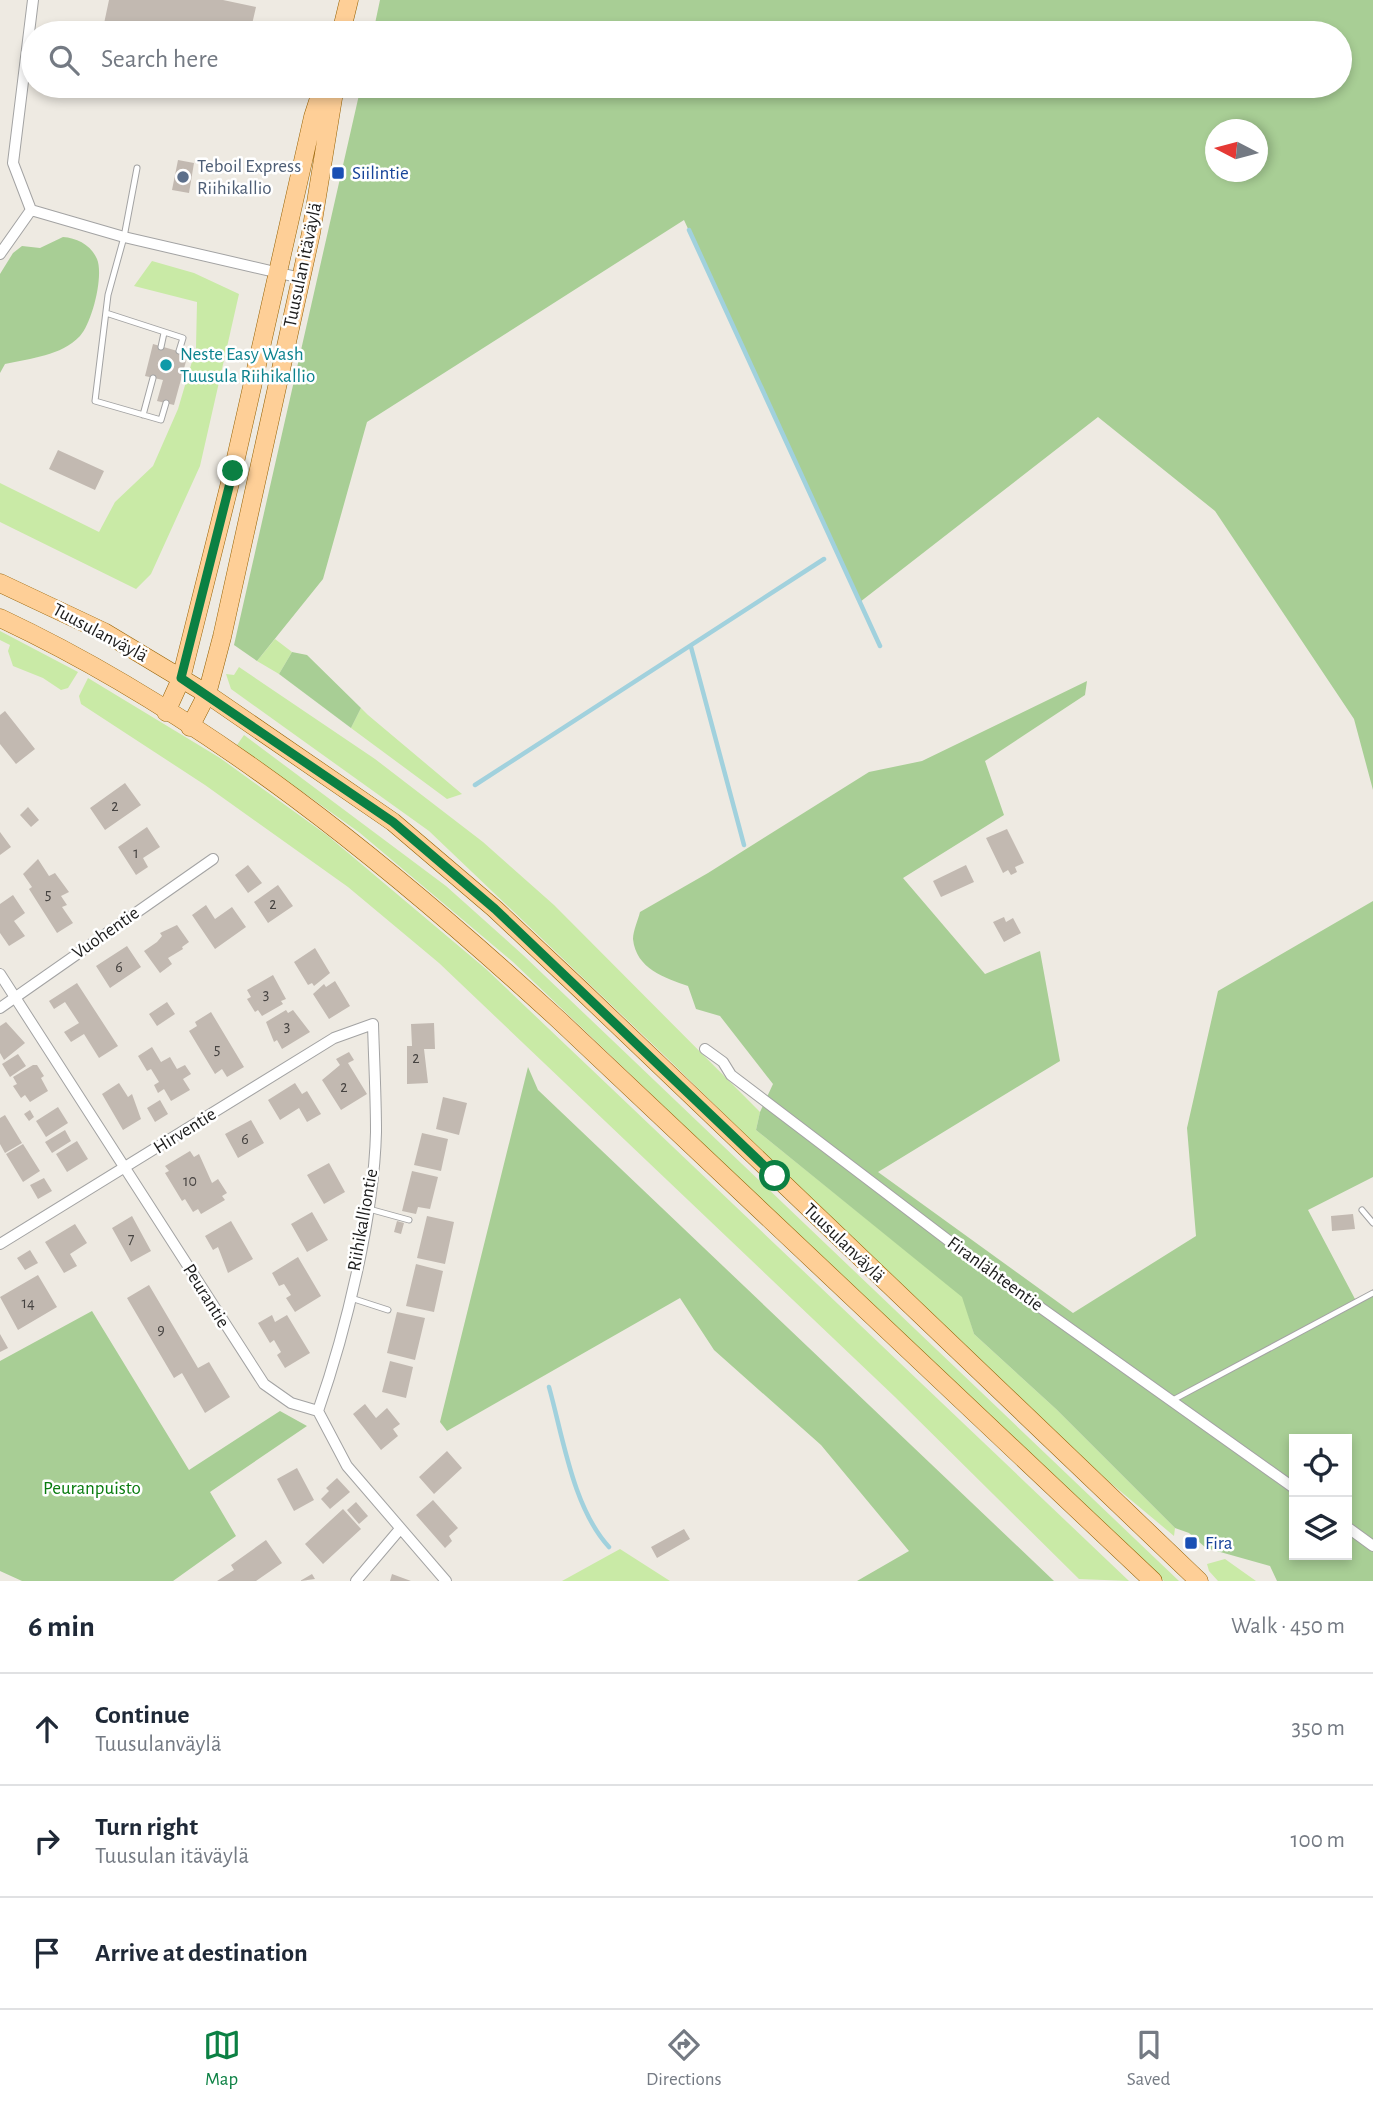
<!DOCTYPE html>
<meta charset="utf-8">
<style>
:root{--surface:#fff;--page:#f6f6f7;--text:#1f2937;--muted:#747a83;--line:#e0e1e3;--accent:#0b8043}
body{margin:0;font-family:"Alegreya Sans",sans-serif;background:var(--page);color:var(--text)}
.controls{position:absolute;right:21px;bottom:21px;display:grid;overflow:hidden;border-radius:0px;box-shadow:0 4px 10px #0003}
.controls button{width:63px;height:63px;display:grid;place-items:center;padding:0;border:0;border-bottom:2px solid var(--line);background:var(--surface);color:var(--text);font:35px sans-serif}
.compass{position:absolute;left:1205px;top:119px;width:63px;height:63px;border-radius:50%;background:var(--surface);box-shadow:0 4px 10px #0003;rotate:276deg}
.stop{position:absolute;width:21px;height:21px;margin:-16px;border:5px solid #0b8043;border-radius:50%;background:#fff}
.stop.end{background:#0b8043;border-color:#fff;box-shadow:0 2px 7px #0008}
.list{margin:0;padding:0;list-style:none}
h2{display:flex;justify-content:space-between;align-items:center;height:91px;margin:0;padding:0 28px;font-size:30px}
h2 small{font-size:23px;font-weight:400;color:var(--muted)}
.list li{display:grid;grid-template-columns:46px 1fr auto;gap:21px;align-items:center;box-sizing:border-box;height:112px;padding:0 28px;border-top:2px solid var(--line)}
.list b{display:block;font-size:26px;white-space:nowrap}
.list p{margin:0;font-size:23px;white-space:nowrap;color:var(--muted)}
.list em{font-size:23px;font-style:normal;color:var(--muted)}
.icon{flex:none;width:38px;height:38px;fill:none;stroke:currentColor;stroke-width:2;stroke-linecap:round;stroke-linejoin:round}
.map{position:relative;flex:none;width:1373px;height:1581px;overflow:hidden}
.search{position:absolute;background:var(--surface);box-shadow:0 4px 10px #0003;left:21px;right:21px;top:21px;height:77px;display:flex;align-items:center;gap:18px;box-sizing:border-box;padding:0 24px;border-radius:38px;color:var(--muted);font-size:26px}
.sheet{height:427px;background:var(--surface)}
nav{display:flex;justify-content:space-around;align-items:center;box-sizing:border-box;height:98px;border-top:2px solid var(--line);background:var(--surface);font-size:19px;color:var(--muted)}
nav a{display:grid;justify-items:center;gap:4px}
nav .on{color:var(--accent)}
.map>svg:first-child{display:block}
.grass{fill:#c9eaa6}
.forest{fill:#a8ce95;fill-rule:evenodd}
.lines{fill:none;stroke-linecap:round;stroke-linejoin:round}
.stream{stroke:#a1d1dd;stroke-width:4.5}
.building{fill:#c2b9b1}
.service-casing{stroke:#a3a3a3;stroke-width:7}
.minor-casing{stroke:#a3a3a3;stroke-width:12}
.primary-casing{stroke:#956000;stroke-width:19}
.service{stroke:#fff;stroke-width:5}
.minor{stroke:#fff;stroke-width:10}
.primary{stroke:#fecf97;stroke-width:18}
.route{stroke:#0b8043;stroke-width:9}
.transit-dot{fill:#1a4fb4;stroke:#fff;stroke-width:2.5}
.service-dot{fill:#5c6f8a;stroke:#fff;stroke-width:2.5}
.culture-dot{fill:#0f9aa8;stroke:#fff;stroke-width:2.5}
.labels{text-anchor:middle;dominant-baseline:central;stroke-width:5;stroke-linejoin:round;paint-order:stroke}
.number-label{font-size:16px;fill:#464341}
.service-label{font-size:19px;fill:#4e5e75;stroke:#fff;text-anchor:start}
.transit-label{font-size:19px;fill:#164399;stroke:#fff;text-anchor:start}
.street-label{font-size:19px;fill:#1c1c1c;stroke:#fff}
.culture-label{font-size:19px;fill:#0d838f;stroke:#fff;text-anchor:start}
.park-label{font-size:19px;fill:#097c0f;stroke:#fff}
</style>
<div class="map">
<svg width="1373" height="1581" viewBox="0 0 1373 1581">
<rect width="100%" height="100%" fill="#eeeae2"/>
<!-- grass -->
<path class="grass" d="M152,261L194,273L239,294L200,466L151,574L136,589L0,522V483L99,532L115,502L153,466L178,409L196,348L197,302L134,286Z
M0,631L78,672L68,688L61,690L43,678L13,666L8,651L10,645L0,640Z
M275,639L292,652L279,674L257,661Z
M239,667L375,759L483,842L554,905L760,1112L756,1130L963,1297L974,1334L1056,1409L1175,1528L1174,1536L1107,1480L957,1342L666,1057L429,831L231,689L226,674L234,675Z
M88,678L220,758L328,836L486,969L1129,1581L1079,1579L895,1397L439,963L348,887L205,785L81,704L79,696Z
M361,708L368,715L462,794L447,799L351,728Z
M244,735L446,886L523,955L1179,1581H1164L1102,1525L513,962L360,833L237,745Z
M620,1549L670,1581H562Z
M1225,1559L1256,1581H1218L1209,1571L1207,1564Z"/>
<!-- forest -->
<path class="forest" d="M380,0H1373V790L1354,719L1215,511L1098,417L860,602L684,220L367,422L323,579L257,661L234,645L361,86H1340V33H373ZM1216,130H1258V172H1216Z
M63,237C77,238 91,245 97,259C104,276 92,323 80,336C61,356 31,358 5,364L0,373V274L13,253L22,246L40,248Z
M292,652L307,655L361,708L351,728L279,674Z
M1087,681L1085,695L985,761L1004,815L903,878L985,974L1040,951L1060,1061L878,1172L1073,1313L1196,1236L1187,1128L1218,991L1373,901V1177L1308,1210L1355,1299L1373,1292V1581H1277L1270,1566L1206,1548L1189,1533L1175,1528L1056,1409L974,1334L962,1297L756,1130L760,1112L773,1084L720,1016L696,1009L688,986C665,978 636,969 633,939C633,931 638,920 640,912L708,873L869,772L922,761ZM1294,1439H1347V1555H1294Z
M528,1067L538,1090L1054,1581H857L909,1551L821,1445L714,1350L680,1298L447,1431L440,1422Z
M92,1311L189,1470L280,1411L307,1426L210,1492L236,1536L173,1581H22L0,1571V1361Z"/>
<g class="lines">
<!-- stream -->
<path class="stream" d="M689,230L880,646
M691,647L744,845
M475,785L824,559
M549,1387C563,1437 573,1508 609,1547"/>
</g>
<!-- building -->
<path class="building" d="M109,0H223L256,7L250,33H102Z
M178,160L194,163L189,193L172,190Z
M153,344L188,354L174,405L157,401L163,380L145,376Z
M58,450L104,471L95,490L49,469Z
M5,711L35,749L16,764L0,744V715Z
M125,783L141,805L105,830L90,808Z
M28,807L39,820L31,827L20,815Z
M147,827L160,847L143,858L148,867L136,875L118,847Z
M1007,829L1024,863L1015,867L1017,872L1011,875L1008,870L1003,873L986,838Z
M0,832L11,847L0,855Z
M38,859L49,876L55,873L69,892L61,896L67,905L62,907L73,923L57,933L29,889L32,887L23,874Z
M248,865L262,883L248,893L235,875Z
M966,865L974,882L941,897L933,881Z
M278,885L293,906L268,923L254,902Z
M13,895L25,913L14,921L25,936L9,946L0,933V904Z
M206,905L215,919L232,907L246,927L215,949L192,915Z
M1004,917L1006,922L1013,918L1021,933L1004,942L993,922Z
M177,925L189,942L182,947L183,949L168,958L172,964L160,973L144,951L157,942L162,936L160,933Z
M127,946L141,967L110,988L96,966Z
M315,948L330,973L314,986L312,983L308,985L294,962Z
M273,975L286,999L281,1001L283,1004L262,1016L258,1010L255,1012L247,999L251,997L247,990Z
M335,981L350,1006L329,1019L313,994L324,984L326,987Z
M77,983L118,1046L99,1058L84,1034L71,1042L64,1032L79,1023L65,1002L54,1009L49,1001Z
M167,1002L175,1014L157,1026L149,1014Z
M286,1010L288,1013L293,1010L310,1032L282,1049L277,1040L274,1042L266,1022Z
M211,1012L244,1067L227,1077L222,1069L215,1074L189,1031L197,1026L195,1022Z
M6,1022L25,1043L4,1060L0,1053V1026Z
M434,1023L435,1049H424L428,1083L407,1084V1046H412L411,1024Z
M152,1047L161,1062L170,1057L177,1069L185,1065L191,1074L183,1079L190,1090L171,1101L164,1089L158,1093L154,1085L159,1082L151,1069L147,1071L138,1056Z
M349,1052L354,1060L348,1063L367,1094L341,1110L322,1080L340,1065L336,1059Z
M18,1054L26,1066L10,1077L2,1064Z
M33,1065H37L44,1076L41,1078L48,1091L30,1102L25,1095L21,1098L13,1086L17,1084L13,1077Z
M119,1083L128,1097L132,1094L141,1119L123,1130L102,1094Z
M295,1083L302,1094L307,1091L321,1114L307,1122L299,1108L280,1120L268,1100Z
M443,1097L467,1103L459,1135L436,1129Z
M160,1100L168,1114L155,1122L147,1108Z
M58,1107L68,1123L46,1137L36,1121Z
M30,1110L34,1117L29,1121L24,1114Z
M5,1115L22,1143L5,1153L0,1144V1118Z
M251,1120L264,1143L238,1158L225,1134Z
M65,1130L71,1141L52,1153L45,1142Z
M422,1133L448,1139L441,1171L414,1165Z
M77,1141L88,1159L67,1172L56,1154Z
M23,1144L40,1171L23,1182L6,1154Z
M190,1151L194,1157L199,1154L212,1183L218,1179L227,1193L222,1196L225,1200L201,1214L198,1209L193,1212L185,1199L182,1201L165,1173L169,1171L165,1166Z
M329,1163L345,1192L324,1204L307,1175Z
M412,1171L438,1177L430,1209L418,1207L416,1214L402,1211Z
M44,1178L52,1191L38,1199L30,1185Z
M312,1212L328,1240L307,1252L291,1224Z
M1353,1214L1355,1229L1332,1231L1331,1216Z
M132,1216L151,1251L131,1262L112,1228Z
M427,1216L454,1222L445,1264L417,1258Z
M231,1221L253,1259L228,1273L218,1247L213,1250L205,1236Z
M397,1221L404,1223L401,1234L394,1232Z
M75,1224L87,1243L70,1254L77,1266L64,1273L45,1242Z
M30,1250L38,1263L25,1270L17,1258Z
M298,1257L321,1296L295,1312L286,1298L291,1295L284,1284L279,1286L272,1273Z
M416,1264L443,1271L434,1312L406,1306Z
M38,1275L57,1307L18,1330L0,1297Z
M149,1285L198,1368L209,1362L230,1397L205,1413L182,1373L174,1378L127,1298Z
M397,1312L425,1318L415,1360L387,1353Z
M272,1315L275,1322L287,1315L310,1353L285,1368L277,1355L281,1352L274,1340L270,1343L258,1323Z
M0,1334L8,1348L0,1352Z
M390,1361L413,1367L406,1398L382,1392Z
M365,1404L376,1418L387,1408L400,1424L393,1429L398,1436L381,1450L353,1414Z
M447,1451L462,1468L434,1494L419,1477Z
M297,1468L314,1500L294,1511L277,1479Z
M337,1478L350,1492L330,1509L321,1499L329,1491L326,1488Z
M433,1500L458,1528L449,1536L452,1541L445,1548L416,1515Z
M356,1502L368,1516L359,1524L347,1510Z
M343,1509L361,1529L323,1564L305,1544Z
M684,1529L690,1539L657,1558L651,1547Z
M266,1540L282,1563L256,1581H217L234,1570L231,1565Z
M312,1574L315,1579L300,1581Z
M392,1574L411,1581H390Z"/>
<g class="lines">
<!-- service casing -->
<g class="service-casing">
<path id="service" d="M137,168L124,237L108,295L95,401L161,420L166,403
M106,313L183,338L179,351
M161,347L164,333
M143,415L153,378
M369,1209L409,1220
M1362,1210L1373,1223
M351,1298L388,1310
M1171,1401L1373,1293"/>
</g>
<!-- minor casing -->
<g class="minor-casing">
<path id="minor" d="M31,210L124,237L301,278
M31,210L13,163L33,0
M0,254L31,210
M0,974L264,1384L291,1403L318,1411L347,1466L446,1581
M0,1008L213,859
M705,1049L723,1062L731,1075L978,1263L1294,1488
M0,1244L334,1038L373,1024C374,1060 376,1096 376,1132C374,1216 346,1331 318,1411
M1347,1527L1373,1546
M356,1581L400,1529"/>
</g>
<!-- primary casing -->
<g class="primary-casing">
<path id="primary" d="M341,33L349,0
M0,583L104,632L207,694L393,822L495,909L582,991L1199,1581
M0,618C209,716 391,866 560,1021L1153,1581
M166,712L181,679L233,471L313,117L323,86
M190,727L207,694L222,637L311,233L335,86"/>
</g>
<!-- service -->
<use href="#service" class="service"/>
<!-- minor -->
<use href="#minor" class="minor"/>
<!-- primary -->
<use href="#primary" class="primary"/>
</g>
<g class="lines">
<!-- route -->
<path class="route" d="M233,471L181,678L393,822L495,909L775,1176"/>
</g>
<!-- markers -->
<g class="transit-dot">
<rect x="331" y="166" width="14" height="14" rx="3.5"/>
<rect x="1184" y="1536" width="14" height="14" rx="3.5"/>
</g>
<circle class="service-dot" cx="183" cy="177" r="7"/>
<circle class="culture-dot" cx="166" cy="365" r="7"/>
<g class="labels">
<!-- number labels -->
<g class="number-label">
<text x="115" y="806">2</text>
<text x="136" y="853">1</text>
<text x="48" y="894">5</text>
<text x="273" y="904">2</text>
<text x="119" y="967">6</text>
<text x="266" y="994">3</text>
<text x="287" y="1026">3</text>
<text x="217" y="1049">5</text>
<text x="416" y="1058">2</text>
<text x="344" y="1087">2</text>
<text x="245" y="1139">6</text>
<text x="190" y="1181">10</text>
<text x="131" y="1239">7</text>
<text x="28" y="1303">14</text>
<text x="161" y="1330">9</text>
</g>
<!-- service labels -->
<g class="service-label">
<text x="197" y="166">Teboil Express<tspan x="197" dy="22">Riihikallio</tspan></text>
</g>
<!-- transit labels -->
<g class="transit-label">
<text x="352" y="173">Siilintie</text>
<text x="1205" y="1543">Fira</text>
</g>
<!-- street labels -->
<g class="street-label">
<text transform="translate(303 265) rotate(-78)">Tuusulan itäväylä</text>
<text transform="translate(100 633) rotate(28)">Tuusulanväylä</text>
<text transform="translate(106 933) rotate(-35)">Vuohentie</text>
<text transform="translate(185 1131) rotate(-32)">Hirventie</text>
<text transform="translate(363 1220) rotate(-80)">Riihikalliontie</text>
<text transform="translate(844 1243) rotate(44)">Tuusulanväylä</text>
<text transform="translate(995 1274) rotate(36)">Firanlähteentie</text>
<text transform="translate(206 1296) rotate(58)">Peurantie</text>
</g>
<!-- culture labels -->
<g class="culture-label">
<text x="180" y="354">Neste Easy Wash<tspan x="180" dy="22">Tuusula Riihikallio</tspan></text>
</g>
<!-- park labels -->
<g class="park-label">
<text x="92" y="1488">Peuranpuisto</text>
</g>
</g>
</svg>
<div class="controls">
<button><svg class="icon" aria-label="locate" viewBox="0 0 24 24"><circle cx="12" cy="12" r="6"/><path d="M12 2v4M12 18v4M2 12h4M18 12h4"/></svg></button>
<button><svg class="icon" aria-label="layers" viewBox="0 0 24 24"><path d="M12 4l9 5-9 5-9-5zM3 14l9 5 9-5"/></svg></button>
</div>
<svg class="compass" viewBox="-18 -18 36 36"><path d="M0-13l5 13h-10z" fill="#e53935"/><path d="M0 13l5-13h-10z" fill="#747a83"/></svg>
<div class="stop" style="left:775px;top:1176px"></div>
<div class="stop end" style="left:233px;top:471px"></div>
<div class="search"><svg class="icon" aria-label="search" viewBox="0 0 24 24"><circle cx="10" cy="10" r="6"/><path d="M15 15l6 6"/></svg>Search here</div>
</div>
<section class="sheet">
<h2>6 min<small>Walk · 450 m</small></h2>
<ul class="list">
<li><svg class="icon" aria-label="ahead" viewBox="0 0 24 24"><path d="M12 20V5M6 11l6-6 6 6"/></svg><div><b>Continue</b><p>Tuusulanväylä</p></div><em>350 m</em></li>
<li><svg class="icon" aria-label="right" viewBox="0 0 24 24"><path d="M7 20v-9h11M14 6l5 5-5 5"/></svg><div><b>Turn right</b><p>Tuusulan itäväylä</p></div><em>100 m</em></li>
<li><svg class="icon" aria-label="arrive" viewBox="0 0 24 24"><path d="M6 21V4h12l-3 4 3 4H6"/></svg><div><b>Arrive at destination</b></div></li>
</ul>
</section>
<nav>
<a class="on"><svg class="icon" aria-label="map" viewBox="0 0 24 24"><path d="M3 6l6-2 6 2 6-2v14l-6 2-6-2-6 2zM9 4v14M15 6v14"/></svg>Map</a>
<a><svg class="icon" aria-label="directions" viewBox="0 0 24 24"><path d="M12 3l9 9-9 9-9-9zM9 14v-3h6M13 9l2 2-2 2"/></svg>Directions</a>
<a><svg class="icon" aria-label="saved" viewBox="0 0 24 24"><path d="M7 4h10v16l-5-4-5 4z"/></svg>Saved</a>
</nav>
